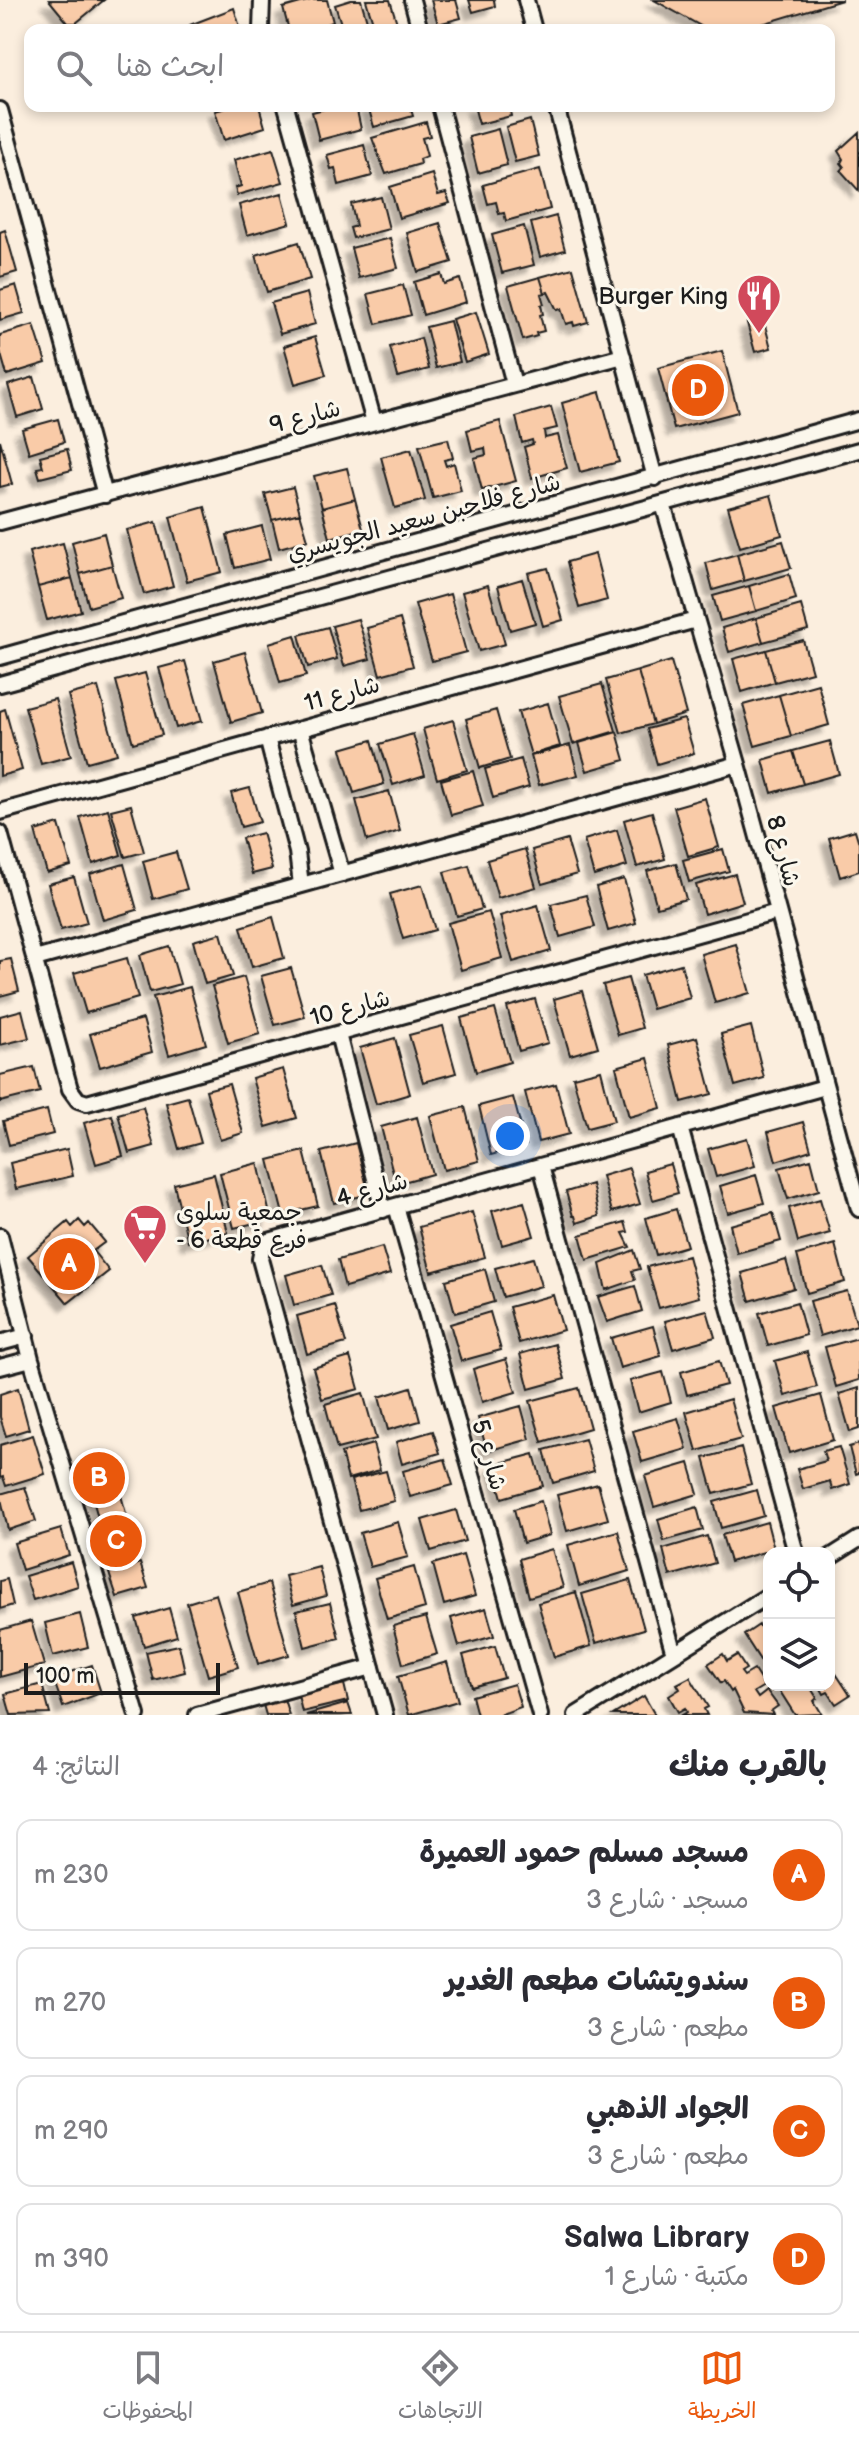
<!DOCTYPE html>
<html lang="ar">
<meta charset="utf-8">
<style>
:root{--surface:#fff;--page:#f7f7f7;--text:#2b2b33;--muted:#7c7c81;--line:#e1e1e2;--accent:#ea580c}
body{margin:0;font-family:"Balsamiq Sans","Playpen Sans Arabic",sans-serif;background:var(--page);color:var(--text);direction:rtl}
.controls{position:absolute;right:24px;bottom:24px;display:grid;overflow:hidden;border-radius:16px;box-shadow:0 4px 12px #0003}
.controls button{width:72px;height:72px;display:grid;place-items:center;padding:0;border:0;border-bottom:2px solid var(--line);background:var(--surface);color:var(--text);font:40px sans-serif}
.scale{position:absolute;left:24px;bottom:20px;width:196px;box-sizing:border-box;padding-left:8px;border:4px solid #1c1c1c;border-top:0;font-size:22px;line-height:28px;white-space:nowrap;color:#1c1c1c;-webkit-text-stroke:6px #fbf7ec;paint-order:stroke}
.you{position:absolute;left:510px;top:1136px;width:28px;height:28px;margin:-20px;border:6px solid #fff;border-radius:50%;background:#1a73e8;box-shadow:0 0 0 12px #1a73e833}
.badge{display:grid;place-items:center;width:52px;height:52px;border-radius:50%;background:var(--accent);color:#fff;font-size:26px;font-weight:700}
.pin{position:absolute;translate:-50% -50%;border:4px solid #fff;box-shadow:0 2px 8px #0006}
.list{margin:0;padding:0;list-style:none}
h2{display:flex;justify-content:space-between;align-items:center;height:104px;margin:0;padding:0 32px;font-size:34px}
h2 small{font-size:26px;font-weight:400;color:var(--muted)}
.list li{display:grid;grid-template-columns:52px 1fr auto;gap:24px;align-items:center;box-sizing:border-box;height:112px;margin:0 16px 16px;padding:0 16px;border:2px solid var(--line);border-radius:16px}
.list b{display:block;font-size:30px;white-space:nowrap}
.list p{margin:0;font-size:26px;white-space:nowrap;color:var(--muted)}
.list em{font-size:26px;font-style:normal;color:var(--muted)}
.icon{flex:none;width:44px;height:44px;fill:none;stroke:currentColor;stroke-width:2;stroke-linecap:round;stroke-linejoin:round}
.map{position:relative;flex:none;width:859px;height:1715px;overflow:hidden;direction:ltr}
.search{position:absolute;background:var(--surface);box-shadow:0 4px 12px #0003;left:24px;right:24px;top:24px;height:88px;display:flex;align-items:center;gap:20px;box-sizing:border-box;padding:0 28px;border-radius:16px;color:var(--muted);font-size:30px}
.sheet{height:616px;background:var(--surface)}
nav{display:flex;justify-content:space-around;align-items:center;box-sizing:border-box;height:112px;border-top:2px solid var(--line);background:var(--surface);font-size:22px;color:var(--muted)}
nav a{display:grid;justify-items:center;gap:4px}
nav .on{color:var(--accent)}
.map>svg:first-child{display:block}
.building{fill:#f9cba8;stroke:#1c1c1c;stroke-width:2;filter:url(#shadow)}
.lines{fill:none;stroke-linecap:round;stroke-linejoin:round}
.minor-casing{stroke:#1c1c1c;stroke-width:20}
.minor{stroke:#fbf7ec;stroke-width:14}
.labels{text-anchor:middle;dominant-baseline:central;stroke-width:6;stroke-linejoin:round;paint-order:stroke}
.poi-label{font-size:24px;fill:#1c1c1c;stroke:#fbf7ec;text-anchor:end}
.street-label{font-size:24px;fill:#1c1c1c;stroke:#fbf7ec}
</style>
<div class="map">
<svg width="859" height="1715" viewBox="0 0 859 1715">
<defs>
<filter id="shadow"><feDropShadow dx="-7" dy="7" stdDeviation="2" flood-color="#0004"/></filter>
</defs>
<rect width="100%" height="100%" fill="#fbeede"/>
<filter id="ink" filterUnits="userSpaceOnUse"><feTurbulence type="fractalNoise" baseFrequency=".0125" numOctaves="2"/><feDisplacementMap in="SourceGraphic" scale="16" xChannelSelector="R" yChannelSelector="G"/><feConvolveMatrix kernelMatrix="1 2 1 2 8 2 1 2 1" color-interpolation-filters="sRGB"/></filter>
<g filter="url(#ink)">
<!-- building -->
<path class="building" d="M49,0H104L76,23H68Z
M311,0H327L333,22L306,30H289L283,8Z
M351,0H361L369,28L343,30L335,5Z
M366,0H390L397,23L375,29Z
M431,0H456L461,18L438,24Z
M469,0H494L495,6L473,12Z
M654,0H842L742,30H708Z
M234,8L241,30H191L190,25Z
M233,106H259L265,127L224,140L215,111Z
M336,106H356L361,129L319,140L312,112Z
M368,106H410L413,116L374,127Z
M474,106H509L511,116L479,124Z
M530,120L539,156L515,162L506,127Z
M426,122L430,136L422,138L427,156L419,159L420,164L386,174L372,138Z
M498,129L507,165L478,173L469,137Z
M859,132V191L841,171L844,167L841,163L843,159L838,151Z
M364,145L372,176L339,185L335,168L331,169L327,155Z
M273,149L283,182L237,195L235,188L241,186L234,160Z
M540,169L550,209L506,221L504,213L499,214L496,202L488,204L483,185Z
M432,174L438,195L446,193L450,203L399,218L390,187Z
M282,193L290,223L247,235L239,205Z
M381,197L389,229L353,238L350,228L356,226L351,204Z
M556,216L565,250L540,257L531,223Z
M440,223L452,262L418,272L407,233Z
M524,226L534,265L502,273L492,235Z
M5,230L17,272L0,277V232Z
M390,238L398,268L359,278L351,248Z
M299,242L310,279L267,292L256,255Z
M573,268L588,322L574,326L573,322L566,324L561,309L557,310L548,292L545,293L540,277Z
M441,274L444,284L460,279L466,302L423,315L414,282Z
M540,277L545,293L541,294L544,304L541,305L543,314L540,315L544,331L536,333L537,336L523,340L508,286Z
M16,285L24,313L0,320V290Z
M403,285L411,315L376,324L368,294Z
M307,293L315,324L280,334L271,303Z
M476,312L489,354L465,362L452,319Z
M763,318L771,348L755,352L747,323Z
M450,321L460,362L436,368L426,327Z
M34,325L46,363L7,375L0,351V335Z
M315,337L326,375L295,384L284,346Z
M421,338L429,369L398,377L390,347Z
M722,351L738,412L674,429L658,368Z
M34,377L43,409L17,417L8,385Z
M600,392L619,462L580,472L562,403Z
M551,407L557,428L544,431L545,438L558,435L567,468L532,478L524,447L533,444L532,440L522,443L516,417Z
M58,419L64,442L29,453L22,429Z
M500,421L516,481L482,490L474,458L486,455L485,448L472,451L467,430Z
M448,439L453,458L444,460L446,466L454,463L461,491L433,498L419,446Z
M0,440L12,484L0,487Z
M67,449L72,470L40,478L37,468L43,467L40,456Z
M411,449L425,500L395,508L381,457Z
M347,468L355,499L322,508L314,476Z
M293,487L300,513L272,520L265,494Z
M771,495L782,535L740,547L728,507Z
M355,499L363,529L330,538L322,508Z
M205,507L222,572L187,581L170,517Z
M300,513L308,540L279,548L272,520Z
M156,522L173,586L144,594L127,530Z
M262,526L270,559L235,568L227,535Z
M104,533L112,565L80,574L72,542Z
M783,541L791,568L744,581L737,554Z
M63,543L72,578L38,587L29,552Z
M595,554L607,600L579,608L567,562Z
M737,554L744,581L713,590L706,563Z
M112,565L121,598L89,607L80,574Z
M548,568L563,620L543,626L528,573Z
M789,574L796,599L756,611L749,586Z
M72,578L81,611L47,620L38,587Z
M522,579L535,623L510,630L498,586Z
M488,585L505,644L479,651L462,592Z
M749,586L756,611L720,621L713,596Z
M450,594L466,652L432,661L415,604Z
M801,605L808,630L763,642L756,618Z
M756,618L763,642L729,652L722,628Z
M358,619L370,659L344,666L332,626Z
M400,619L413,666L380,675L367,628Z
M328,627L337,659L308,667L299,635Z
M295,635L306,676L280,683L269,643Z
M803,640L812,672L775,682L766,650Z
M766,650L775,682L742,692L733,659Z
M245,652L262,713L231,722L214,661Z
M185,661L202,721L176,728L159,668Z
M671,661L686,714L653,724L638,671Z
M638,671L653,724L621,733L606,680Z
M145,673L162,735L133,743L116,681Z
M602,684L616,731L573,744L559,696Z
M818,684L829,725L791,736L779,695Z
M98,687L117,754L87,762L68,695Z
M779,695L791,736L755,746L743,705Z
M55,699L71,756L41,764L25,707Z
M548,703L560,746L531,755L518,712Z
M5,709L22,770L0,776V711Z
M496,710L510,759L480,768L466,719Z
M684,719L694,753L657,764L647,729Z
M453,720L467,770L437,779L423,729Z
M617,732L625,760L587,771L579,743Z
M413,734L425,775L393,785L380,744Z
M372,740L384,784L354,793L341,749Z
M830,741L839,774L803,784L793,751Z
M570,745L578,775L539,785L531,756Z
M793,751L803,784L772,793L763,760Z
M521,759L529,787L493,798L485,769Z
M473,771L483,806L451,815L441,780Z
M250,788L260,822L241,827L231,793Z
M389,791L400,831L367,841L356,800Z
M705,798L719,847L688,856L674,807Z
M131,805L144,852L125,857L111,810Z
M108,809L121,855L93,864L80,817Z
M652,812L665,859L637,867L624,820Z
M59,824L71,866L47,873L35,831Z
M617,830L627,866L594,876L584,840Z
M855,830L859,843V871L840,877L829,838Z
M262,833L272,869L252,874L242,838Z
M567,840L577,874L542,884L532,850Z
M525,849L536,887L498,898L487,860Z
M723,849L729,871L689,882L683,860Z
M176,852L187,889L153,899L143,861Z
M676,863L686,899L657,907L647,871Z
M124,864L137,910L103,920L90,874Z
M469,865L482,909L457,916L444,872Z
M735,874L743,902L704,914L696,885Z
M74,877L87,923L61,930L48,884Z
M624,879L636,923L608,931L596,887Z
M422,885L435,930L403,939L390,894Z
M586,895L595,927L560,937L551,904Z
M538,905L551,951L513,962L500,916Z
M489,912L502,958L461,970L448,923Z
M273,917L284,958L252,967L241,927Z
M221,933L233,976L205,984L193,941Z
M736,944L750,993L715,1003L701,954Z
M169,946L180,984L150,992L140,955Z
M127,958L138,998L86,1013L74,973Z
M11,959L19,991L0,996V961Z
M681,964L690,998L652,1009L642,975Z
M291,968L305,1017L275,1025L261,976Z
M244,977L260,1034L228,1043L212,986Z
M628,978L642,1028L618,1035L603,985Z
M190,987L206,1044L169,1055L153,997Z
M582,991L598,1047L570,1055L554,999Z
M535,999L548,1043L519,1051L507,1007Z
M495,1009L510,1062L476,1072L461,1018Z
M22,1010L29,1038L0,1045V1016Z
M143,1019L152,1052L100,1067L90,1034Z
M443,1026L456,1073L423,1082L409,1035Z
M751,1026L764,1078L735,1086L721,1034Z
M697,1037L712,1094L682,1102L668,1045Z
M395,1038L410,1094L376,1104L360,1048Z
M648,1058L661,1108L629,1117L616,1067Z
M34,1067L40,1092L0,1102V1075Z
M283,1069L297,1118L266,1127L252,1078Z
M601,1070L614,1121L587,1128L573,1077Z
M229,1084L243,1133L220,1140L206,1090Z
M556,1084L569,1134L538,1142L525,1092Z
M188,1097L201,1143L179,1149L166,1103Z
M513,1097L526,1145L491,1155L479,1106Z
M143,1107L154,1146L129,1153L118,1114Z
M465,1107L479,1161L444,1170L430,1116Z
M47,1110L53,1134L9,1145L3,1121Z
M112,1115L123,1156L96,1164L84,1123Z
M417,1117L432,1174L396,1184L381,1127Z
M803,1122L811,1150L776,1161L768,1132Z
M747,1138L755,1166L716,1177L708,1149Z
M356,1143L369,1194L334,1203L321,1152Z
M67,1149L73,1176L16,1189L10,1163Z
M304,1151L318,1206L283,1214L269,1160Z
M811,1159L819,1190L788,1199L779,1168Z
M258,1163L271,1219L234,1228L220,1173Z
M670,1164L678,1193L653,1200L645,1171Z
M629,1168L640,1204L612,1212L602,1176Z
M214,1174L228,1233L188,1242L174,1184Z
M756,1175L764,1203L728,1213L720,1186Z
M592,1184L599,1216L577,1223L575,1216H573L566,1192Z
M820,1199L830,1233L798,1242L789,1208Z
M524,1202L534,1236L502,1245L492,1211Z
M676,1209L687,1246L656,1255L646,1218Z
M472,1212L485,1257L431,1272L419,1227Z
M773,1213L781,1241L737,1253L730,1225Z
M79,1220L85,1227L89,1223L105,1242L93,1251L109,1271L68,1303L28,1256L68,1222L72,1227Z
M625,1222L628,1232L623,1233L630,1247L587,1260L580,1235Z
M835,1244L845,1282L807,1293L797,1255Z
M382,1247L390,1274L345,1287L338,1260Z
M634,1250L640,1269L632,1271L635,1280L606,1290L600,1264Z
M688,1256L699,1297L659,1308L647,1267Z
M533,1258L541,1286L503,1297L495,1268Z
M786,1260L794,1288L750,1301L742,1273Z
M322,1265L331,1295L294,1305L286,1275Z
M485,1269L494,1302L455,1313L446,1280Z
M635,1286L642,1311L607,1322L598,1297Z
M847,1291L857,1325L820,1336L810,1301Z
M553,1295L563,1330L519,1343L509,1307Z
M797,1302L806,1335L768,1346L759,1313Z
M335,1305L346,1343L307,1354L297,1316Z
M707,1310L715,1337L673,1349L665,1321Z
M490,1312L501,1350L461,1361L450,1324Z
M653,1326L661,1356L620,1368L611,1338Z
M858,1338L859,1380L836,1387L825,1347Z
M555,1344L565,1379L529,1389L520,1354Z
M807,1352L817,1387L785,1396L775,1361Z
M350,1357L359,1389L322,1399L313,1368Z
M506,1359L516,1392L482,1402L473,1369Z
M719,1361L726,1385L687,1395L681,1372Z
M663,1372L671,1402L638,1412L630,1381Z
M411,1387L420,1421L388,1430L379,1397Z
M18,1388L29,1429L6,1436L0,1417V1394Z
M579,1388L590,1428L542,1442L530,1401Z
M859,1388V1429L850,1432L839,1394Z
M363,1393L376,1439L337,1449L325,1404Z
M821,1395L833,1440L789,1453L776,1408Z
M730,1399L741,1439L697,1451L686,1412Z
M521,1406L530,1439L487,1451L478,1418Z
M678,1418L687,1449L642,1462L633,1431Z
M433,1431L440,1453L402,1464L396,1442Z
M33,1435L45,1474L6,1486L3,1477L0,1478V1445Z
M585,1439L594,1471L553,1483L544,1450Z
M373,1444L380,1470L348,1479L341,1453Z
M859,1444V1473L856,1474L849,1447Z
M839,1447L850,1484L832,1490L830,1481L803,1489L797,1469L826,1461L823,1451Z
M741,1448L751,1484L714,1494L704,1458Z
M534,1454L543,1486L502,1498L493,1465Z
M445,1459L453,1485L410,1497L403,1471Z
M689,1463L698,1494L654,1507L645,1476Z
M113,1467L135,1545L108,1553L86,1475Z
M386,1471L394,1501L359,1510L351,1480Z
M598,1484L608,1519L567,1531L557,1495Z
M25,1487L36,1521L8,1530L0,1494Z
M757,1490L764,1516L721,1528L714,1502Z
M541,1501L550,1535L523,1543L514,1509Z
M697,1507L703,1530L664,1541L658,1519Z
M456,1510L465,1541L431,1551L422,1520Z
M398,1522L408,1557L370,1567L360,1533Z
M767,1522L774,1549L730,1562L722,1535Z
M61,1529L69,1555L22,1570L14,1543Z
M618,1531L629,1571L579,1586L568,1545Z
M707,1536L715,1563L670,1576L663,1549Z
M552,1549L563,1587L529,1597L519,1559Z
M463,1555L475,1596L444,1605L433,1564Z
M71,1562L78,1586L33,1600L25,1576Z
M140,1563L148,1588L117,1597L109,1573Z
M319,1567L326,1596L293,1605L285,1576Z
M414,1567L425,1608L387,1619L375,1578Z
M7,1579L13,1605L0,1609V1581Z
M630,1580L644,1629L596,1643L582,1594Z
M269,1583L289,1655L258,1664L238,1592Z
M576,1592L591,1646L554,1657L538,1603Z
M216,1594L238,1667L208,1676L187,1603Z
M330,1603L339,1638L305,1647L296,1611Z
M169,1608L177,1636L144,1646L136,1618Z
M486,1608L494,1636L459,1646L451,1618Z
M80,1614L88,1647L53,1656L45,1623Z
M426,1617L437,1654L403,1664L393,1626Z
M31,1621L44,1665L0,1677V1630Z
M759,1625L766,1636L769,1635V1674L744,1635Z
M179,1645L185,1672L153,1680L146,1652Z
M495,1646L504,1678L472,1687L463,1655Z
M723,1654L727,1661L737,1655L746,1669L741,1672L744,1676L754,1670L764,1686L754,1692L758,1698L767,1691L778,1706L771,1711L773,1715L744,1713L733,1690L731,1692L724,1681L721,1683L708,1664Z
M447,1662L458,1701L409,1715L398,1676Z
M829,1663L850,1695L836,1704L828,1692L824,1694L819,1685H829Z
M92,1665L101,1693L63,1707L53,1678Z
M690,1677L708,1707L704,1709L707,1715H682L687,1712L685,1708L678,1712L669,1696L680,1689L677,1684Z
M42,1684L50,1714L11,1715L5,1694Z
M344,1684L348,1701L302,1712L298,1695Z
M514,1684L521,1707L499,1715H477L472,1696Z
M776,1685H809L817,1698L814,1701L822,1714L795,1715Z
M644,1696L655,1715H613Z
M284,1699L289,1715H266L263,1705Z
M348,1703L352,1715H306Z"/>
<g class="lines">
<!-- minor casing -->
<g class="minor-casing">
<path id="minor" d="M412,0L420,30
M526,0L534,30
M261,30L262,0
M286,106L374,422
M440,106L514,384
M556,106L655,478
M0,110L105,495
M663,504L738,764L859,1209
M0,522L623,356
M0,657L859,420
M0,684L859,450
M300,729L342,874
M267,738L297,852L301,885
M0,812L696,620
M0,833L70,1089L78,1100L87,1103L777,912
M35,959L738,764
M338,1034L383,1210
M680,1127L796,1553
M541,1166L674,1654
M396,1206L540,1715
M0,1236L31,1359L137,1715
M0,1343L26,1336
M0,1367L31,1359
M829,1558L859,1539
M197,1715L372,1667
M385,1715L260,1259L263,1245L269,1241L825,1087
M576,1715L769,1595"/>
</g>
<!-- minor -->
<use href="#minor" class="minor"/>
</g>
</g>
<!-- icons -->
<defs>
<g id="restaurant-pin" transform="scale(2.3)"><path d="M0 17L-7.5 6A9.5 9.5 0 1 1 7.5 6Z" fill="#d1495b" stroke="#fbf7ec"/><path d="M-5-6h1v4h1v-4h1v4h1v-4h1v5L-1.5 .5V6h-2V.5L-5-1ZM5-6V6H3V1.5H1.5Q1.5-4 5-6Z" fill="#fff"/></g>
<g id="supermarket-pin" transform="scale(2.3)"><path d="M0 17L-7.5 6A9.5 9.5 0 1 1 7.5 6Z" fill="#d1495b" stroke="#fbf7ec"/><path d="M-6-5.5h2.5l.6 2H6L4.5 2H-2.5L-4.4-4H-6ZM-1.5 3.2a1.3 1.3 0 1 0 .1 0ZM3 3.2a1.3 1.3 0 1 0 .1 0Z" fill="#fff"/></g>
</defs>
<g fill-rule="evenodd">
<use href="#restaurant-pin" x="759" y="296"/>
<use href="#supermarket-pin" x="145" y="1226"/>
</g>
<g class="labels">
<!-- poi labels -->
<g class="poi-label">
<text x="728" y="296">Burger King</text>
<text x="176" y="1212" text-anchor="start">جمعية سلوى<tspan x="176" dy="28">- فرع قطعة 6</tspan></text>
</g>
<!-- street labels -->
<g class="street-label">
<text transform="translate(305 417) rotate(-15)">شارع 9</text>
<text transform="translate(424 518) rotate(-15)">شارع فلاحبن سعيد الجويسري</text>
<text transform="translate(342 694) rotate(-15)">شارع 11</text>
<text transform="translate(783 851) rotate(75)">شارع 8</text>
<text transform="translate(350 1008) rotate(-15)">شارع 10</text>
<text transform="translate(372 1190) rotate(-15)">شارع 4</text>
<text transform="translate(489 1455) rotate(74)">شارع 5</text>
</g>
</g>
</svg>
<div class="controls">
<button><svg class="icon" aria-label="locate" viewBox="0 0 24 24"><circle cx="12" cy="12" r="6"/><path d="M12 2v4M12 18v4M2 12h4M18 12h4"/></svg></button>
<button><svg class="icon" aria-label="layers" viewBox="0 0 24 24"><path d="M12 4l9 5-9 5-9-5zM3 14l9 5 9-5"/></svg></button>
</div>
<div class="scale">100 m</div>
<div class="you"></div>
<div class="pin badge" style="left:69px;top:1264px">A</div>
<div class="pin badge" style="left:99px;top:1478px">B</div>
<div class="pin badge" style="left:116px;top:1541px">C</div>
<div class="pin badge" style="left:698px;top:390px">D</div>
<div class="search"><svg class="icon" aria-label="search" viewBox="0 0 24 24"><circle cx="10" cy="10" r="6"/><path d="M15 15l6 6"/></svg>ابحث هنا</div>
</div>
<section class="sheet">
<h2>بالقرب منك<small>النتائج: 4</small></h2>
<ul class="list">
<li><span class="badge">A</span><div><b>مسجد مسلم حمود العميرة</b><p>مسجد · شارع 3</p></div><em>230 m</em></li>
<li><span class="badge">B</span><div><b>سندويتشات مطعم الغدير</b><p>مطعم · شارع 3</p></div><em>270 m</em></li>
<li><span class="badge">C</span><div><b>الجواد الذهبي</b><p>مطعم · شارع 3</p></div><em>290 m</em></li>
<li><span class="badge">D</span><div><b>Salwa Library</b><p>مكتبة · شارع 1</p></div><em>390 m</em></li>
</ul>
</section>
<nav>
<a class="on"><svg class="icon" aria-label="map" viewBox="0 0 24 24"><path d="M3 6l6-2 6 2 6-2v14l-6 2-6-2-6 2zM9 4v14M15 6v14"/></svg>الخريطة</a>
<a><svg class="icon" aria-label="directions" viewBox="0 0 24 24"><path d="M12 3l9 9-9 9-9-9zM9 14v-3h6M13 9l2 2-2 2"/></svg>الاتجاهات</a>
<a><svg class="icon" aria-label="saved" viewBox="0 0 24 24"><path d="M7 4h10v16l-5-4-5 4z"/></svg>المحفوظات</a>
</nav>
